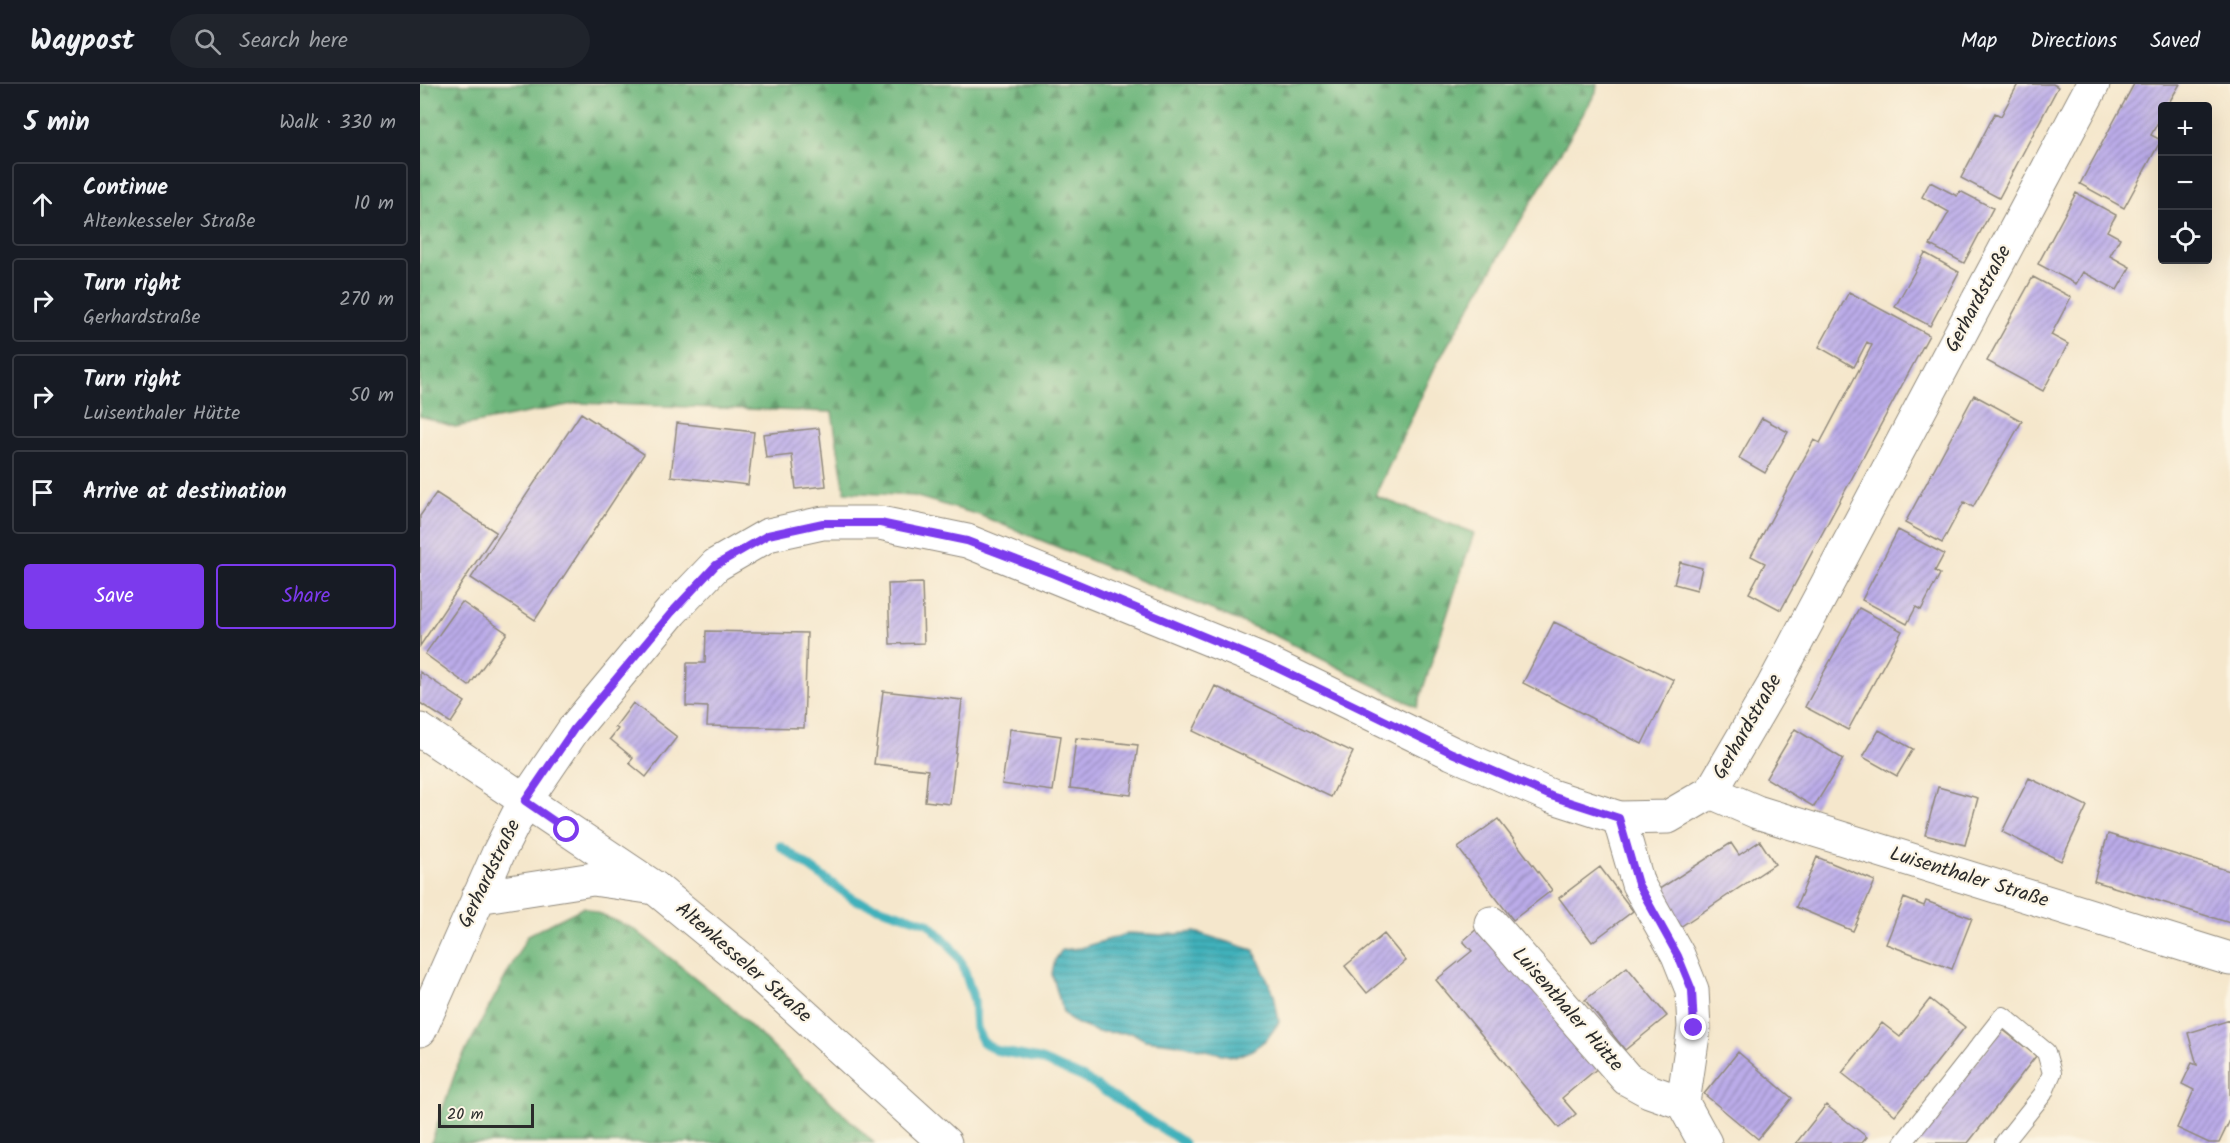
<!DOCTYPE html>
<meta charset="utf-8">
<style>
:root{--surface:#171b24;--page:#20242c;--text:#f1f3f6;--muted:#9ea1a6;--line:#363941;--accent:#7c3aed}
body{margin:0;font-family:Kalam,sans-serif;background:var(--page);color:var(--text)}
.controls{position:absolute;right:18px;top:18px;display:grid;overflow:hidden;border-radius:6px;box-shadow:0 6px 24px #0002}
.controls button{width:54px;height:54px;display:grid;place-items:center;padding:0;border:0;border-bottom:2px solid var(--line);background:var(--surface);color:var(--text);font:30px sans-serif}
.scale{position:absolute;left:18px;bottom:15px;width:96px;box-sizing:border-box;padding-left:6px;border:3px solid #2b2b2b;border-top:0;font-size:16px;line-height:21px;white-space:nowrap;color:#2b2b2b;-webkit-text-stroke:4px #fcf5e5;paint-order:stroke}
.stop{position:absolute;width:18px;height:18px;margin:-14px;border:4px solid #7c3aed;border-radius:50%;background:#fff}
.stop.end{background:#7c3aed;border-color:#fff;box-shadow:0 2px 6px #0008}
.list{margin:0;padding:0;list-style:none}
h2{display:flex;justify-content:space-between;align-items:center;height:78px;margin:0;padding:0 24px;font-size:26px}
h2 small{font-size:20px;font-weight:400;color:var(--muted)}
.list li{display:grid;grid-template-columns:39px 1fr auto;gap:18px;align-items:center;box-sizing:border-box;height:84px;margin:0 12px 12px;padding:0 12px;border:2px solid var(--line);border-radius:6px}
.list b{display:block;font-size:22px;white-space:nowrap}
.list p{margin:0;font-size:20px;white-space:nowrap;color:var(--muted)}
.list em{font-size:20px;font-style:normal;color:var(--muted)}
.actions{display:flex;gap:12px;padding:18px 24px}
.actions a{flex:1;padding:14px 0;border:2px solid var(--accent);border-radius:6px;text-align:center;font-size:21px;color:var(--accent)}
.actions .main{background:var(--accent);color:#fff}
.icon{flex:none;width:33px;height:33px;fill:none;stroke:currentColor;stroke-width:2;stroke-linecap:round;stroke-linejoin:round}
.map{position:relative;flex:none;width:1810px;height:1059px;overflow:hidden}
header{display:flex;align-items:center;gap:36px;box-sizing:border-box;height:84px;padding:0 30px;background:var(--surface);border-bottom:2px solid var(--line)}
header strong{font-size:28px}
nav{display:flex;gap:33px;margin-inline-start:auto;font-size:21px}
.search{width:420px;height:54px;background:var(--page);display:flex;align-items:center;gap:15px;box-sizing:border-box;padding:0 21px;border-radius:33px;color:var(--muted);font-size:22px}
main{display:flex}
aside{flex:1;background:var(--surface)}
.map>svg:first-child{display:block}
.forest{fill:url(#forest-firs);stroke:#4c7053;stroke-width:1.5}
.water{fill:url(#water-rules);stroke:#366e73;stroke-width:1.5}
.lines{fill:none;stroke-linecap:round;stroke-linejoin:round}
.stream{stroke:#41b1bb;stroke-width:9}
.building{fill:url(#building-hatch)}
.service-casing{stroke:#90897c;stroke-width:20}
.minor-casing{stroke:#90897c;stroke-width:35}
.tertiary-casing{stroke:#90897c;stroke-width:35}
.service{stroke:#fff;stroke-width:18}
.minor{stroke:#fff;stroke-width:33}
.tertiary{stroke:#fff;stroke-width:33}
.route{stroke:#7c3aed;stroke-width:8}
.labels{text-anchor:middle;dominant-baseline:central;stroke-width:4.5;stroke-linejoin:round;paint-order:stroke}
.street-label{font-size:20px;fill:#2b2b2b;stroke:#fcf5e5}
</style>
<header>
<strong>Waypost</strong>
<div class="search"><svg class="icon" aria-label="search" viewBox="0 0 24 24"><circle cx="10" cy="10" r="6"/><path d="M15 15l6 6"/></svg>Search here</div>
<nav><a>Map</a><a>Directions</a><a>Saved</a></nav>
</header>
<main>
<aside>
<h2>5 min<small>Walk · 330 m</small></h2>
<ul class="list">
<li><svg class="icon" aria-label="ahead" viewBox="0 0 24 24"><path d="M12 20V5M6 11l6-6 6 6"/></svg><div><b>Continue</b><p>Altenkesseler Straße</p></div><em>10 m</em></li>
<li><svg class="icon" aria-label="right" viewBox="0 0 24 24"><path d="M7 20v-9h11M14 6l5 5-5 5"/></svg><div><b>Turn right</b><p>Gerhardstraße</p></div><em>270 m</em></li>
<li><svg class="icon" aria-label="right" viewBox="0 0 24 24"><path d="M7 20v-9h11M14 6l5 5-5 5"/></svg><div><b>Turn right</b><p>Luisenthaler Hütte</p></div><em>50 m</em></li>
<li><svg class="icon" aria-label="arrive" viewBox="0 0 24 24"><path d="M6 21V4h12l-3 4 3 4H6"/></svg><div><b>Arrive at destination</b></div></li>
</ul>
<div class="actions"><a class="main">Save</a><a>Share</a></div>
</aside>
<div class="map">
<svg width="1810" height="1059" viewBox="0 0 1810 1059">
<defs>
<pattern id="forest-firs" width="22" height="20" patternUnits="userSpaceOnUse" patternTransform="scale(1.5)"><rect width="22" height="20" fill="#6db67b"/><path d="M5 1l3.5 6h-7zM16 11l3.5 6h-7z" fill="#5a9465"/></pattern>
<pattern id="water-rules" width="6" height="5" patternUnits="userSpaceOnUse" patternTransform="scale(1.5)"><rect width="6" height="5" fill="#41b1bb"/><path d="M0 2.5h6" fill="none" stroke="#379098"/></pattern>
<pattern id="building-hatch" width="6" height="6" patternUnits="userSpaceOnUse" patternTransform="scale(1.5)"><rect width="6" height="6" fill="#bbace9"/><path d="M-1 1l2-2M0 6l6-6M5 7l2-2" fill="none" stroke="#988cbd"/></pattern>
</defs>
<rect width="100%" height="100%" fill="#fcf5e5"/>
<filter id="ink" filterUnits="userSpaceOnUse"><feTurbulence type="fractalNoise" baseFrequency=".0167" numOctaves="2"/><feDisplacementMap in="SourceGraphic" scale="12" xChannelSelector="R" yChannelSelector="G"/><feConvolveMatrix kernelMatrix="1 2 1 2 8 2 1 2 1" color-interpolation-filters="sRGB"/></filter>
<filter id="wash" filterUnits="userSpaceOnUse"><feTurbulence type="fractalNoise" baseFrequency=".008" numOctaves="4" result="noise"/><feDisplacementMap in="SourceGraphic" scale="24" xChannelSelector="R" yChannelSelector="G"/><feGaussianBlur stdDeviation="1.35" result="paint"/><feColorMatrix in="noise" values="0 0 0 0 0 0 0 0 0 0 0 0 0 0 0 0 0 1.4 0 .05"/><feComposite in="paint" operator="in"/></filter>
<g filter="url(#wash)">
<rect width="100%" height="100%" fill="#f5e7cc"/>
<!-- forest -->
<path class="forest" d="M0,0H1177L1176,8L1017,279L955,412L1054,449L997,623L856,552L559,431L494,412L425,408L412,328L158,319L35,343L0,332Z
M164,823L214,845L304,917L454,1059H11L38,981L108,851Z"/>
<!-- water -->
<path class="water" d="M775,848L834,866L854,910L859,938L847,955L832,966L815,973L759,960L725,956L713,949L677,948L653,938L643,928L632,890L635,876L642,866L660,864L710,849L743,851Z"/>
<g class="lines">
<!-- stream -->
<path class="stream" d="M360,762L435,816L508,839L528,859L542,879L554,916L556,944L563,958L575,966L619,975L664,994L764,1059"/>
</g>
<g id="blocks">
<!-- building -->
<path class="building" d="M1598,0H1633L1638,3L1579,114L1541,94L1575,29L1581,32Z
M1714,0H1760L1747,22H1742V31L1731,51L1741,56L1704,124L1660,100Z
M1510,98L1537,112L1540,107L1573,124L1544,179L1510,161L1529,128L1502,113Z
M1656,109L1696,131L1687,147L1700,154L1690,172L1710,183L1697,206L1663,188L1656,200L1618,180Z
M1505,169L1539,188L1510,242L1475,223Z
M1613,193L1651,213L1631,251L1648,260L1623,307L1567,277Z
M1429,208L1509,251L1361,526L1329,509L1345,479L1331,472L1394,356L1400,359L1452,261L1447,258L1434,283L1399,263Z
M1554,311L1602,337L1553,423L1544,418L1522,459L1485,439Z
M161,329L224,370L115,536L51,494Z
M1342,334L1368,348L1345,389L1319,374Z
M257,339L334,348L328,401L251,392Z
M399,344L406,402L376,405L372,371L346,374L343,350Z
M16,409L76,448L0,562V432Z
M1478,446L1524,470L1515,487L1520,490L1501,526L1496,523L1487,540L1442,516Z
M1260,478L1282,484L1277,506L1254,500Z
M502,499L504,559L470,560L468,500Z
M42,518L87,549L49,602L5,570Z
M1439,524L1482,547L1428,646L1385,623Z
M1134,538L1254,596L1222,660L1103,599Z
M286,547L387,549L384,644L287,642L288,623L266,622L267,579H285Z
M0,588L45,618L31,639L0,619Z
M795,602L933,668L911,713L773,647Z
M463,607L542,616L530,720L505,717L508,686L454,680Z
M213,619L257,653L226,693L209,679L213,674L190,655L198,645L195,643Z
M590,645L641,652L633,707L582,700Z
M1375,645L1423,675L1394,723L1346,694Z
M1459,646L1493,665L1477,692L1443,673Z
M656,654L718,661L711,711L650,704Z
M1609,694L1667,722L1641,777L1582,748Z
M1518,703L1558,714L1545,761L1505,751Z
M1078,735L1132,806L1093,836L1038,764Z
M1688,750L1810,787V839L1674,797Z
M1340,757L1355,780L1257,845L1233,809L1311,759L1319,771Z
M1397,773L1455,797L1433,847L1376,823Z
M1180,783L1213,827L1172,858L1139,814Z
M1484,814L1504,822L1506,817L1552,834L1532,885L1466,860Z
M1060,842L1179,983L1142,1014L1156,1030L1139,1044L1016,896L1052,867L1043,857Z
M964,850L986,877L947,909L925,882Z
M1207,883L1247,932L1205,966L1165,916Z
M1510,915L1545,943L1475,1031L1422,989L1462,939L1480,953Z
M1810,936V1036L1799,1059H1789L1757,1044L1774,1006L1762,1000L1772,979L1777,981L1768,949Z
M1582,945L1616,972L1548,1059H1493Z
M1318,968L1372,1014L1338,1055L1284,1010Z
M1406,1021L1447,1053L1442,1059H1376Z"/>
</g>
</g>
<g filter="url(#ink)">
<use href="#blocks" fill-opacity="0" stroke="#90897c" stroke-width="1.5"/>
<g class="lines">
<!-- service casing -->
<g class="service-casing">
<path id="service" d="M1483,1059L1583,932L1626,968L1632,989L1623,1010L1584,1059"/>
</g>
<!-- minor casing -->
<g class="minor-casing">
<path id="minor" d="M0,646L235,804L330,882L525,1059
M1199,734L1218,800L1258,871L1272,906L1274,944L1263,1019L1285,1059
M1071,839L1207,995L1229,1007L1263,1019"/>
</g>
<!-- tertiary casing -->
<g class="tertiary-casing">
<path id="tertiary" d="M1291,708L1337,728L1810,875
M58,813L173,795L235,804
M0,946L78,770L105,717L154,645L251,528L296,481L348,451L403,439H460L547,457L843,577L1032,669L1131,712L1199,734L1248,733L1291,708L1353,602L1673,0"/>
</g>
<!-- service -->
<use href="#service" class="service"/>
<!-- minor -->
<use href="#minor" class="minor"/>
<!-- tertiary -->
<use href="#tertiary" class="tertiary"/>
</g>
</g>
<g class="lines" filter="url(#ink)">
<!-- route -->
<path class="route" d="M147,746L105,717L154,645L252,528L296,481L348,451L403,439H460L547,457L634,490L843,577L1032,669L1131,712L1199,734L1218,800L1258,872L1272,906L1274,944"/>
</g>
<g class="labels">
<!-- street labels -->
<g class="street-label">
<text transform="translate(1559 215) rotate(-62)">Gerhardstraße</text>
<text transform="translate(1328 643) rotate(-60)">Gerhardstraße</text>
<text transform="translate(70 790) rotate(-64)">Gerhardstraße</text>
<text transform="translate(1549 794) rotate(17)">Luisenthaler Straße</text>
<text transform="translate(323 879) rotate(41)">Altenkesseler Straße</text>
<text transform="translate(1147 926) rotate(49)">Luisenthaler Hütte</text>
</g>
</g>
</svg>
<div class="controls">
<button>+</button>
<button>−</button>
<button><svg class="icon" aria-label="locate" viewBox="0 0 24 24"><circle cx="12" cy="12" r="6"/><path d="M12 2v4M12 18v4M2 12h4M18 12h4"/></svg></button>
</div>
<div class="scale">20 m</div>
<div class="stop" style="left:147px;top:746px"></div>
<div class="stop end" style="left:1274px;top:944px"></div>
</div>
</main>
